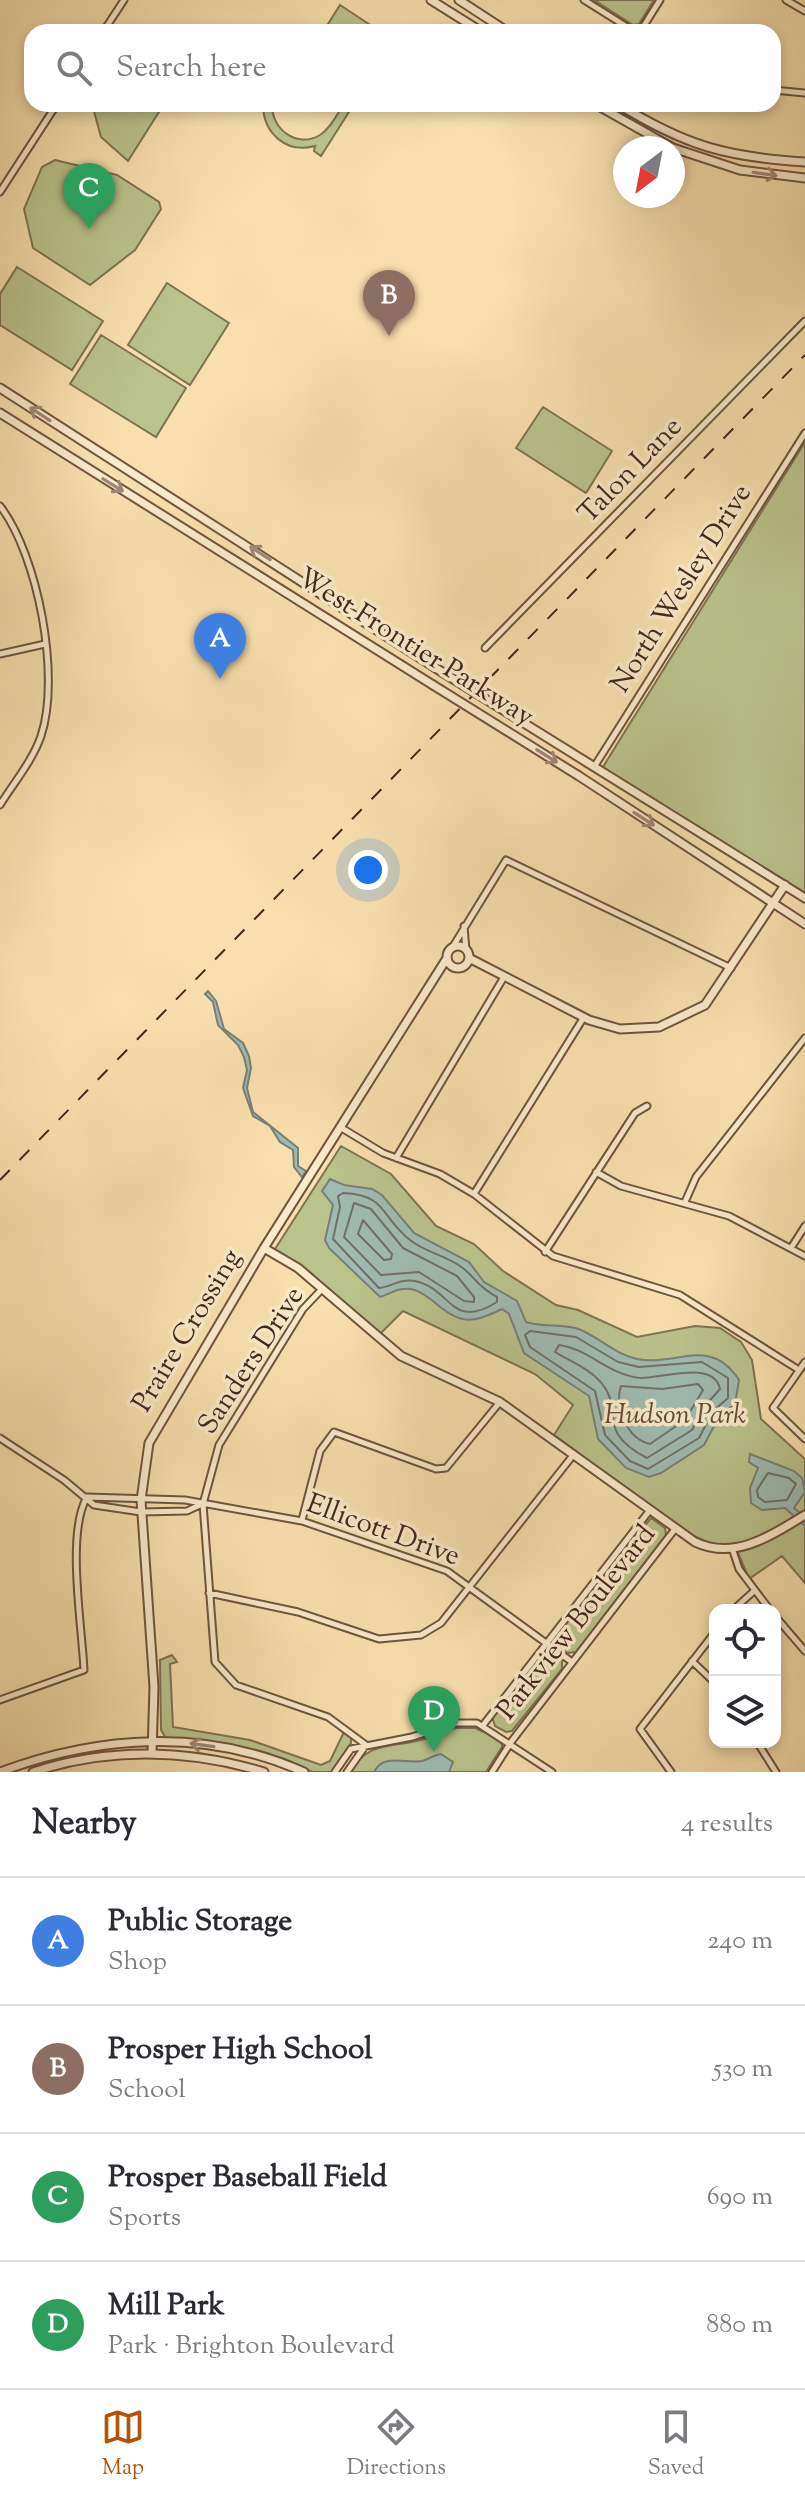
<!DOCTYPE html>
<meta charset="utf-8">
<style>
:root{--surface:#fff;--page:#f7f7f7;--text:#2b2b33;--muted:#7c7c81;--line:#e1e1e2;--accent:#b45309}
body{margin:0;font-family:"Sorts Mill Goudy",serif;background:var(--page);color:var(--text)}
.controls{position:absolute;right:24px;bottom:24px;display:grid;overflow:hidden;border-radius:16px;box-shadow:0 4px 12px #0003}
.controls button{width:72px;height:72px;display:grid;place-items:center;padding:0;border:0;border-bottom:2px solid var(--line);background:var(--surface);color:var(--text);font:40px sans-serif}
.compass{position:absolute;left:613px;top:136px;width:72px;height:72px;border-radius:50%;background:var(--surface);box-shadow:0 4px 12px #0003;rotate:212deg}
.you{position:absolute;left:368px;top:870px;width:28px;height:28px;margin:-20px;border:6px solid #fff;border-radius:50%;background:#1a73e8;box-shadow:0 0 0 12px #1a73e833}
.badge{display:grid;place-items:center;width:52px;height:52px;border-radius:50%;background:var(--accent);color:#fff;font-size:26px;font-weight:700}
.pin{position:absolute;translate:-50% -66px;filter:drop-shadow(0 2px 4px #0008)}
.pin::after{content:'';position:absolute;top:42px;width:28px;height:24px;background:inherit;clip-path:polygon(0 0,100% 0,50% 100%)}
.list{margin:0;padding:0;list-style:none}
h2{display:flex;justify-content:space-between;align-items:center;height:104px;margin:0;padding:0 32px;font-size:34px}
h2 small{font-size:26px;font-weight:400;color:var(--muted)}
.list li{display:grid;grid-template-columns:52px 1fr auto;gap:24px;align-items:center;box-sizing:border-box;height:128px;padding:0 32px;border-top:2px solid var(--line)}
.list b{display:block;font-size:30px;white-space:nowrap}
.list p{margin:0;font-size:26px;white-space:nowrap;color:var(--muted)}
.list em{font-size:26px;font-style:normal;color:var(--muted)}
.icon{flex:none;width:44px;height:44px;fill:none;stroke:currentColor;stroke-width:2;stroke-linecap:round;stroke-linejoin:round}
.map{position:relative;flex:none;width:805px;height:1772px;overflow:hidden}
.search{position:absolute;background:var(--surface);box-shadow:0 4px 12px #0003;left:24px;right:24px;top:24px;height:88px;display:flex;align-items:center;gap:20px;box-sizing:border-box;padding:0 28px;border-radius:24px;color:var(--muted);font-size:30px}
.sheet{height:616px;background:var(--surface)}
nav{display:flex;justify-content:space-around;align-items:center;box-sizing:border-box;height:112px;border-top:2px solid var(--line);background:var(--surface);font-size:22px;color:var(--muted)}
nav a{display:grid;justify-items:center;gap:4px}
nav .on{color:var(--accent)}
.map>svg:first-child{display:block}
.green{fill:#bac38c;stroke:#7e7454;stroke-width:2}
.water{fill:#9fbbb2;stroke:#7a7f76;stroke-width:2}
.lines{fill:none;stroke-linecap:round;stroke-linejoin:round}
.shore{stroke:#717067;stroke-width:2}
.minor-casing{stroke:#705440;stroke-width:9}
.tertiary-casing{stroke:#705440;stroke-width:11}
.minor{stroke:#faebca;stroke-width:5}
.tertiary{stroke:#faebca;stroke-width:7}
.rail{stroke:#43261c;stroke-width:2;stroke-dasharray:14 14;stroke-linecap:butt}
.tertiary-bridge-casing{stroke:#705440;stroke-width:11;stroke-linecap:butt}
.tertiary-bridge{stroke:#faebca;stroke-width:7}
.oneway{stroke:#9e8873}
.labels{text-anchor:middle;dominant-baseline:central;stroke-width:7;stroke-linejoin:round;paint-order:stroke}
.street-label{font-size:28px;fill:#43261c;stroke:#faebca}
.park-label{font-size:28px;font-style:italic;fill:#614d38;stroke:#faebca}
</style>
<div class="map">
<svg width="805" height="1772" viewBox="0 0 805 1772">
<rect width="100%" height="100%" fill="#f8e0ae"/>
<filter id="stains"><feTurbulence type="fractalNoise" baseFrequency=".0025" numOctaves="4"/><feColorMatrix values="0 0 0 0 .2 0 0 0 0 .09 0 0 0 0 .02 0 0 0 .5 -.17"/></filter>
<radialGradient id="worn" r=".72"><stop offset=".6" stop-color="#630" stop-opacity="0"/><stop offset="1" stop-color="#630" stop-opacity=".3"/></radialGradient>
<!-- green -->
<path class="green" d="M594,0H654L639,24L633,25Z
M340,5L381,32H323Z
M92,104H161L162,107L128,161L101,137Z
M263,104H272C271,129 297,149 320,135C331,128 337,114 344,104H354L321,156L314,151L315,146C286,154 263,133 263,104Z
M55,160L117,175L159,202L161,209L135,250L90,285L33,248L24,209L42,167Z
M17,267L103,321L72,370L0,325V294Z
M167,283L229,323L190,385L128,345Z
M101,335L186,388L156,437L70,384Z
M543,407L612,451L586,493L516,448Z
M805,442V898L601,770Z
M341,1146L391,1174L436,1226L474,1244L503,1271L556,1305L578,1310L637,1337L695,1326L720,1328L741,1342L752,1360L761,1419L805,1459V1583L782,1556L749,1579L736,1548L712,1544L687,1533L554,1435L573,1405L535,1374L403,1311L376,1338L311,1273L275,1249Z
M651,1518L665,1528L666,1535L576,1652L567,1653L556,1644L555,1637Z
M544,1651L562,1661V1669L512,1731L506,1732L495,1726L492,1717Z
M172,1655L177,1662L170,1664L173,1727L250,1740L321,1765L330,1761L344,1732L351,1736V1743L333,1772H313L275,1758L166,1738L161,1730L160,1660Z
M456,1728H475L502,1740V1747L486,1772H350C366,1745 384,1747 412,1742C427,1739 441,1733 456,1728Z"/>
<!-- water -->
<path class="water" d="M208,991L216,1001L224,1029L243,1043L249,1056L251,1068L247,1088L253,1112L298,1148V1166L306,1171L302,1177L294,1167L293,1150L280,1142L270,1126L253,1116L243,1088L247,1070L244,1057L238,1045L218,1025L213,1002L205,994Z
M330,1179L344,1185L372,1189L382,1195L414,1233L469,1262L484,1282L517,1301L526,1322C543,1328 565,1323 581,1330C601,1339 615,1354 637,1359C676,1367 710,1335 739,1380L735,1404L719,1417L704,1445L661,1473L649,1477L626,1468L598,1439L589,1396L524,1353L509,1314L502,1309C471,1324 460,1325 433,1301C426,1296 419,1290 411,1289C398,1287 391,1294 380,1297L329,1248L325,1240L333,1205L322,1191Z
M750,1454L794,1471L802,1478L805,1492L794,1508L805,1517V1526L785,1508L762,1510L751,1503L750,1488L758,1468L749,1462Z
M441,1754L453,1762L449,1772H374C383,1753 406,1764 422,1761C429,1759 434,1755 441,1754Z"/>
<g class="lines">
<!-- shore -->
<path class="shore" d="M343,1193C388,1195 380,1217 410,1240C425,1252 444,1255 460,1266C475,1276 476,1286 497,1297V1302C451,1331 452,1289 415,1281C401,1278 391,1287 379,1288L333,1239L340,1207L338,1196Z
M354,1203L371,1209L403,1248L457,1276L474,1297V1302L464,1301L419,1272L381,1275L344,1237Z
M363,1220L392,1254L391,1259L384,1260L358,1234Z
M530,1331L576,1337L618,1362L639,1367L702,1362L728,1378V1398L713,1411L699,1438L648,1469L630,1461L605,1435L595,1391L530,1347L525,1335Z
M559,1345C589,1349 609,1375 640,1378C661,1379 714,1359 720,1389L704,1407L692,1430L647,1458C595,1431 624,1412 603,1385C591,1369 571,1362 555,1352Z
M698,1384L703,1390L685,1420L650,1444C627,1439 614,1406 621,1386L662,1389Z
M768,1473L789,1478L796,1484L787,1500L765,1502L758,1497L757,1490Z"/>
<!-- minor casing -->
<g class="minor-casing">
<path id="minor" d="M584,0L635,32
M786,0L805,11
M103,32L124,0
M640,32L660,0
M773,90L805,93
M0,192L57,104
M0,506C38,555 61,677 41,736C33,760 13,784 0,805
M485,648L805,321
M0,654L45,644
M594,767L805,433
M464,926L466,950
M452,948L506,860L731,968
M340,1127L383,1153L440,1174L474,1194L553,1256L680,1295L799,1370
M396,1158L504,977
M596,1172L621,1186L729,1216L805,1256
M474,1194L584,1017
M685,1202L696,1177L805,1038
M791,1248L805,1226
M545,1252L635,1113L647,1106
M322,1289L303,1309L219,1445L203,1504L215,1662L236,1685L328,1717L366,1745
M805,1362L773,1408L805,1439
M0,1438L64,1480L94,1505L141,1512L187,1511L202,1504
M87,1497L185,1500L302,1521L447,1571L572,1662
M302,1520L320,1451L334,1432L436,1469L446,1468L500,1402
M732,1548L739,1569L770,1610
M209,1593L298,1612L379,1639L421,1635L441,1623L574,1454
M733,1610L754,1591
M775,1616L805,1651
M692,1661L715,1683
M0,1700L84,1670C82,1626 66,1533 87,1497
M484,1724L650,1510
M757,1742L776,1772
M335,1772L351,1749L412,1737L456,1723H477L552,1772
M347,1772L366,1745
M492,1772L511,1742L675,1529
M671,1772L640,1729L715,1632"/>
</g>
<!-- tertiary casing -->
<g class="tertiary-casing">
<path id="tertiary" d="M431,0L482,32
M459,0L508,32
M595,104L673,148
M618,104C686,146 726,157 805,162
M673,148L740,170L805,178
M0,388L442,672
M0,413L433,685
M588,763L805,898
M579,776L805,924
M447 957a11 11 0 1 1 22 0a11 11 0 1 1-22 0Z
M469,958L589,1020L620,1029L659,1027L705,1005L785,885
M264,1248L298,1268L401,1356L500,1402L695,1542C735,1561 772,1535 805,1515
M152,1753L154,1687L141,1500L149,1443L264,1248L447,958
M0,1772C99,1735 206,1728 304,1772
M33,1772C110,1747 187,1749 264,1772"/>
</g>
<!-- minor -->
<use href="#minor" class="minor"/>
<!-- tertiary -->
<use href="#tertiary" class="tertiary"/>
<!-- rail -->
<path class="rail" d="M0,1180L805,355"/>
<!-- tertiary-bridge casing -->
<g class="tertiary-bridge-casing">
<path id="tertiary-bridge" d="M442,672L588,763
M433,685L579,776"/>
</g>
<!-- tertiary-bridge -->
<use href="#tertiary-bridge" class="tertiary-bridge"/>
</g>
<!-- one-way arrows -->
<defs><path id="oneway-shaft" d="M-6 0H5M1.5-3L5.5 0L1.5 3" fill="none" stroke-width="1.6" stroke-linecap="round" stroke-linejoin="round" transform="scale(2)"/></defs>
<g class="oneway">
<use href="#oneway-shaft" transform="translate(765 174) rotate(8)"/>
<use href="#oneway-shaft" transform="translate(40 414) rotate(-147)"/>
<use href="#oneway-shaft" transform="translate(113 485) rotate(32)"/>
<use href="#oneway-shaft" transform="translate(260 553) rotate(-147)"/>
<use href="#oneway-shaft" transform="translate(547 756) rotate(32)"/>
<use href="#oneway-shaft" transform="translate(644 819) rotate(33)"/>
<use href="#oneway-shaft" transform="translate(202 1745) rotate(-172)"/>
</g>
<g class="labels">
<!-- street labels -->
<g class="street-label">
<text transform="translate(631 471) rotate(-46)">Talon Lane</text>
<text transform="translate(682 589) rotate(-58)">North Wesley Drive</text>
<text transform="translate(415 648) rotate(32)">West Frontier Parkway</text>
<text transform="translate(188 1331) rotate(-59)">Praire Crossing</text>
<text transform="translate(252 1361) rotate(-57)">Sanders Drive</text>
<text transform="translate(383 1531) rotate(20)">Ellicott Drive</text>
<text transform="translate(577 1623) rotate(-52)">Parkview Boulevard</text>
</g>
<!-- park labels -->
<g class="park-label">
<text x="675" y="1416">Hudson Park</text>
</g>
</g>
<rect width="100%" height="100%" filter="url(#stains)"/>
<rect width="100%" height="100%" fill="url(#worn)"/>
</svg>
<div class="controls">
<button><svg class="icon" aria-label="locate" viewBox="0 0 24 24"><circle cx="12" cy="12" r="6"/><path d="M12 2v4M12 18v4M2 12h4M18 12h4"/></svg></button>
<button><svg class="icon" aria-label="layers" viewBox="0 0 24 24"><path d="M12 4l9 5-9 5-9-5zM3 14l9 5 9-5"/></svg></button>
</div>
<svg class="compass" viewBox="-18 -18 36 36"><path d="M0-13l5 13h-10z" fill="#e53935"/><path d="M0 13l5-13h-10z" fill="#7c7c81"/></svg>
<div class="you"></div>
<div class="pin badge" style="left:220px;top:679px;background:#3f7fe0">A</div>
<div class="pin badge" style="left:389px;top:336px;background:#8d6e63">B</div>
<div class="pin badge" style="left:89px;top:229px;background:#2e9e5b">C</div>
<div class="pin badge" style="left:434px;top:1752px;background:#2e9e5b">D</div>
<div class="search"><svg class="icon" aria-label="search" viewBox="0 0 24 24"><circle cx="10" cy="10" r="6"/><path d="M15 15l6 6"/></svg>Search here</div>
</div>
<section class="sheet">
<h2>Nearby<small>4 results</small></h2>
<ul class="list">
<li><span class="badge" style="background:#3f7fe0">A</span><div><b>Public Storage</b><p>Shop</p></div><em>240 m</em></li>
<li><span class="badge" style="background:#8d6e63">B</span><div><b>Prosper High School</b><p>School</p></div><em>530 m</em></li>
<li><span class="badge" style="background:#2e9e5b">C</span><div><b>Prosper Baseball Field</b><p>Sports</p></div><em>690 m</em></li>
<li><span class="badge" style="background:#2e9e5b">D</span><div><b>Mill Park</b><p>Park · Brighton Boulevard</p></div><em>880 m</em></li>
</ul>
</section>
<nav>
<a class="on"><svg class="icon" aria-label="map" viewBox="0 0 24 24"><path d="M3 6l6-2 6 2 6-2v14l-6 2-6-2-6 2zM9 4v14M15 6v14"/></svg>Map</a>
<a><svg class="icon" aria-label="directions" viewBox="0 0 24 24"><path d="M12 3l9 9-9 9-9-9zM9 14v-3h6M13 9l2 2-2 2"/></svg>Directions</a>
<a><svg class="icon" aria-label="saved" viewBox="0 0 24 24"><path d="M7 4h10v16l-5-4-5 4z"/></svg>Saved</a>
</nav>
